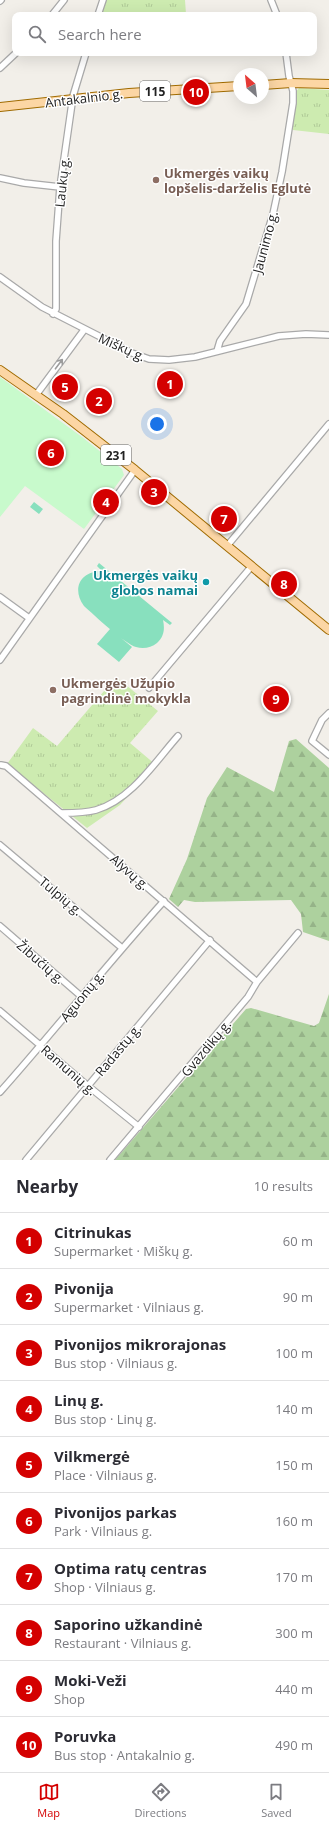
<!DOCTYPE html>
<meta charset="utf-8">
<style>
:root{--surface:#fff;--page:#f7f7f7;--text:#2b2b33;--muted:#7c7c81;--line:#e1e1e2;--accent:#d40000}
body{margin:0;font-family:"Open Sans",sans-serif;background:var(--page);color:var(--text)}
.compass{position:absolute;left:233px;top:68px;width:36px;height:36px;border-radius:50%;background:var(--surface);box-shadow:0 4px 16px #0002;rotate:332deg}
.you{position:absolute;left:157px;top:424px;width:14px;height:14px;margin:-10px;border:3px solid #fff;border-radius:50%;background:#1a73e8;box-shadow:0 0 0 6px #1a73e833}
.badge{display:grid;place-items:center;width:26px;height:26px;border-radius:50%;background:var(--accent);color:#fff;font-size:13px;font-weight:700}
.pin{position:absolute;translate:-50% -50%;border:2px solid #fff;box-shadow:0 1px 4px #0006}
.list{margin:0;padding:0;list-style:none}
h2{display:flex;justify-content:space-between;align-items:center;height:52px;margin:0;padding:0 16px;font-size:17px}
h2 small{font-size:13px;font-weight:400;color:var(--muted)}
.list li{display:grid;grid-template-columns:26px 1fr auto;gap:12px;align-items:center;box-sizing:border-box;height:56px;padding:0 16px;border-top:1px solid var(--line)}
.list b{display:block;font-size:15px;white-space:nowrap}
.list p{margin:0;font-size:13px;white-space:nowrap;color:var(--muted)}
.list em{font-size:13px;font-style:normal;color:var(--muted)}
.icon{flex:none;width:22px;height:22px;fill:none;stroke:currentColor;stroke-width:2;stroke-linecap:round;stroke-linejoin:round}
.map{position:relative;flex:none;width:329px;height:1160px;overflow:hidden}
.search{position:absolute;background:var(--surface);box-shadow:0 4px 16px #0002;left:12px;right:12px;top:12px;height:44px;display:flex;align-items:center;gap:10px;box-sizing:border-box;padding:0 14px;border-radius:8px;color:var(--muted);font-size:15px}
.sheet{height:612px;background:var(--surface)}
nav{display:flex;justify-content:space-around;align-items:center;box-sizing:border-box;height:56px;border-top:1px solid var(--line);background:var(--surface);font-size:11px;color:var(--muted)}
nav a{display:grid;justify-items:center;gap:2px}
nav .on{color:var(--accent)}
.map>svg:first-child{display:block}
.grass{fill:url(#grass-tufts)}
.forest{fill:url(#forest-firs)}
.park{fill:#c8facc}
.pitch{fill:#88e0be}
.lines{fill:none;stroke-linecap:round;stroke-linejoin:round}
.street-casing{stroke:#a9a9a9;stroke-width:8}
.primary-casing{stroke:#a06b00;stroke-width:10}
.street{stroke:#fff;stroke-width:5.5}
.primary{stroke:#fcd6a4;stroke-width:8}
.oneway{stroke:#9c9c9c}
.education-dot{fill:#8d6e63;stroke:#fff;stroke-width:1.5}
.culture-dot{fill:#0f9aa8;stroke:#fff;stroke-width:1.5}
.labels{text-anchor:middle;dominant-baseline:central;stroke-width:3;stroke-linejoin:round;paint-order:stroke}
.shield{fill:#fff;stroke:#646464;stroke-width:1}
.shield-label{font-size:12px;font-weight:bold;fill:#222}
.street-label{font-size:13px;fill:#222;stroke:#fff}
.education-label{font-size:13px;font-weight:bold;fill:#785e54;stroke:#fff;text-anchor:start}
.culture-label{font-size:13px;font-weight:bold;fill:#0d838f;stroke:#fff;text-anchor:end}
</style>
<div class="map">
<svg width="329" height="1160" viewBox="0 0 329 1160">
<defs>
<pattern id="grass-tufts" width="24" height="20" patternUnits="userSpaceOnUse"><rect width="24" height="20" fill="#cdebb0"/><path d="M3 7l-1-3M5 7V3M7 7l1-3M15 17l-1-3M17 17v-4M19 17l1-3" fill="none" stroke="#b0c997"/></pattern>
<pattern id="forest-firs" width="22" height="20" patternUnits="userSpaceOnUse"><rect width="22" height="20" fill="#add19e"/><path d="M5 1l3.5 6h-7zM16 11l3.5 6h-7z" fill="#95b388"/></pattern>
</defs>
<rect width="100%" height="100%" fill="#f2efe9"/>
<!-- grass -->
<path class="grass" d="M106,0H185L186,14L102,15Z
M299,88L329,90V134L293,130L295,93Z
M116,677L158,711L130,743L156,765L120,805L87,828L7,764L33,728L57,746Z"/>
<!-- forest -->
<path class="forest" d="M296,739L329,768V941L303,932L301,914L291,900L195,902L184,900L178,907L169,899L187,859L207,798L227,767L274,792L289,741Z
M329,994V1160H115L246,1009L251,1008L314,1026L319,1023Z"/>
<!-- park -->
<path class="park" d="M0,377L82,437L122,469L124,475L84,529L25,486L0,517Z"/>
<!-- pitch -->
<path class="pitch" d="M34,502L43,509L39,514L30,507Z
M99,563L172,623L170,625L163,620C165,629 164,637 157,643C151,648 143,649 136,647C125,644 94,615 84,606C71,588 81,571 102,571L97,566Z
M110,629L132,647L119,662L97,644Z"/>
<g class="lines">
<!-- street casing -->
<g class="street-casing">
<path id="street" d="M271,0L277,15
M0,1L1,0
M52,15L64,0
M98,15L103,0
M0,68L16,53
M0,178L24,183L60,187
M0,277L42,307L132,353L149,359L169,360L195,357L279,336L306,334L329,335
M53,314L56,309V241L60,187L73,96L86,53
M217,351L220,341L246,304L273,214L282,172L293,103V91L289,76L286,53
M36,395L84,330
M227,546L329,424
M0,597L29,618
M0,660L135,470
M149,688L251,567
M329,713L322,720L312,741L329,755
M1,765L6,766L257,982
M62,813C73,813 85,813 96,810C131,800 155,762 178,736
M0,845L122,948
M0,926L82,997
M0,1011L88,1086L139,1127
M0,1092C56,1029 108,963 164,901
M26,1160L210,940
M110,1160L248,997L257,982L298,933"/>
</g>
<!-- primary casing -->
<g class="primary-casing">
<path id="primary" d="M263,85L291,83L329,84
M0,107L129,93L239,86
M0,370L63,414L135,470L329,630"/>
</g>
<!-- street -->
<use href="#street" class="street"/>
<!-- primary -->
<use href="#primary" class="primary"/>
</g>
<!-- one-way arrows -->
<defs><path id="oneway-shaft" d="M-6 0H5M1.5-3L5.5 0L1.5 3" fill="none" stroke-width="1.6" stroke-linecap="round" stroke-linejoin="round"/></defs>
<use class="oneway" href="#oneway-shaft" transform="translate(59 364) rotate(-53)"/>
<!-- markers -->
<g class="education-dot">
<circle cx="156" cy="180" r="4"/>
<circle cx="53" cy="690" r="4"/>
</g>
<circle class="culture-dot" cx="206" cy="582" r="4"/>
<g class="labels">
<!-- shield labels -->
<g class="shield">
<rect x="140" y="81" width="30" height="20" rx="3"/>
<rect x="101" y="445" width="30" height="20" rx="3"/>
</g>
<g class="shield-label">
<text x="155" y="91">115</text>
<text x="116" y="455">231</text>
</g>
<!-- street labels -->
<g class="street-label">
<text transform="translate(84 98) rotate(-7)">Antakalnio g.</text>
<text transform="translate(62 182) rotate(-84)">Laukų g.</text>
<text transform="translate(265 242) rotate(-75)">Jaunimo g.</text>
<text transform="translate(122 347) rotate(24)">Miškų g.</text>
<text transform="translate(130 872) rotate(41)">Alyvų g.</text>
<text transform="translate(61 896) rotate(40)">Tulpių g.</text>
<text transform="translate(41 962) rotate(41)">Žibučių g.</text>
<text transform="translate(82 996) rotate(-51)">Aguonų g.</text>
<text transform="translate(206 1048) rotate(-50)">Gvazdikų g.</text>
<text transform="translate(118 1050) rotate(-50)">Radastų g.</text>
<text transform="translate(69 1070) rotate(41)">Ramunių g.</text>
</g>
<!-- education labels -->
<g class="education-label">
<text x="164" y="173">Ukmergės vaikų<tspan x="164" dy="15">lopšelis-darželis Eglutė</tspan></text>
<text x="61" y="683">Ukmergės Užupio<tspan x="61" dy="15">pagrindinė mokykla</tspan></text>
</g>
<!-- culture labels -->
<g class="culture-label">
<text x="198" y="575">Ukmergės vaikų<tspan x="198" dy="15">globos namai</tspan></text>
</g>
</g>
</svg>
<svg class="compass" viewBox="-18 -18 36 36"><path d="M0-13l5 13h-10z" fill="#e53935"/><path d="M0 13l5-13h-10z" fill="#7c7c81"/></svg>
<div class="you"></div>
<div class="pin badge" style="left:170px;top:384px">1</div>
<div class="pin badge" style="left:99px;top:401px">2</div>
<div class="pin badge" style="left:154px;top:492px">3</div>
<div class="pin badge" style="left:106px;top:502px">4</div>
<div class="pin badge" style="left:65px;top:387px">5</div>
<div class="pin badge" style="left:51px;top:453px">6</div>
<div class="pin badge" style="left:224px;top:519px">7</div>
<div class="pin badge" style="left:284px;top:584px">8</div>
<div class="pin badge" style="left:276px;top:699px">9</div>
<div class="pin badge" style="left:196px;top:92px">10</div>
<div class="search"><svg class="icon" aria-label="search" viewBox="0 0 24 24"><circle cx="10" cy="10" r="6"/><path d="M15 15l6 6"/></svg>Search here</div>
</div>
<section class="sheet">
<h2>Nearby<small>10 results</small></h2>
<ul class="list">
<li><span class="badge">1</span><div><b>Citrinukas</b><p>Supermarket · Miškų g.</p></div><em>60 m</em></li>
<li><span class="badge">2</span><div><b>Pivonija</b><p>Supermarket · Vilniaus g.</p></div><em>90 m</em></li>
<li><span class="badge">3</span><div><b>Pivonijos mikrorajonas</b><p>Bus stop · Vilniaus g.</p></div><em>100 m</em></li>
<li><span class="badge">4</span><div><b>Linų g.</b><p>Bus stop · Linų g.</p></div><em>140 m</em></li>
<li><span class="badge">5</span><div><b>Vilkmergė</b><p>Place · Vilniaus g.</p></div><em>150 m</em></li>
<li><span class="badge">6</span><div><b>Pivonijos parkas</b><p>Park · Vilniaus g.</p></div><em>160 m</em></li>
<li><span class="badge">7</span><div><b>Optima ratų centras</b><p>Shop · Vilniaus g.</p></div><em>170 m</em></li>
<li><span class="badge">8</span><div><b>Saporino užkandinė</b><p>Restaurant · Vilniaus g.</p></div><em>300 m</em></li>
<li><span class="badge">9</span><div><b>Moki-Veži</b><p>Shop</p></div><em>440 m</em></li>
<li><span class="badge">10</span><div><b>Poruvka</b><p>Bus stop · Antakalnio g.</p></div><em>490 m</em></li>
</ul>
</section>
<nav>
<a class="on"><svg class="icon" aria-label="map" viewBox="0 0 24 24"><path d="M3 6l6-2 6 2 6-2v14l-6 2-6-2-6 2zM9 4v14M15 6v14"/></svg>Map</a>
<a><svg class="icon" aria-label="directions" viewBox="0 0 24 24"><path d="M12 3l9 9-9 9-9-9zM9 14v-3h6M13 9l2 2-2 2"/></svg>Directions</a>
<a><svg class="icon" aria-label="saved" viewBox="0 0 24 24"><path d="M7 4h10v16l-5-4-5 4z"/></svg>Saved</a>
</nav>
